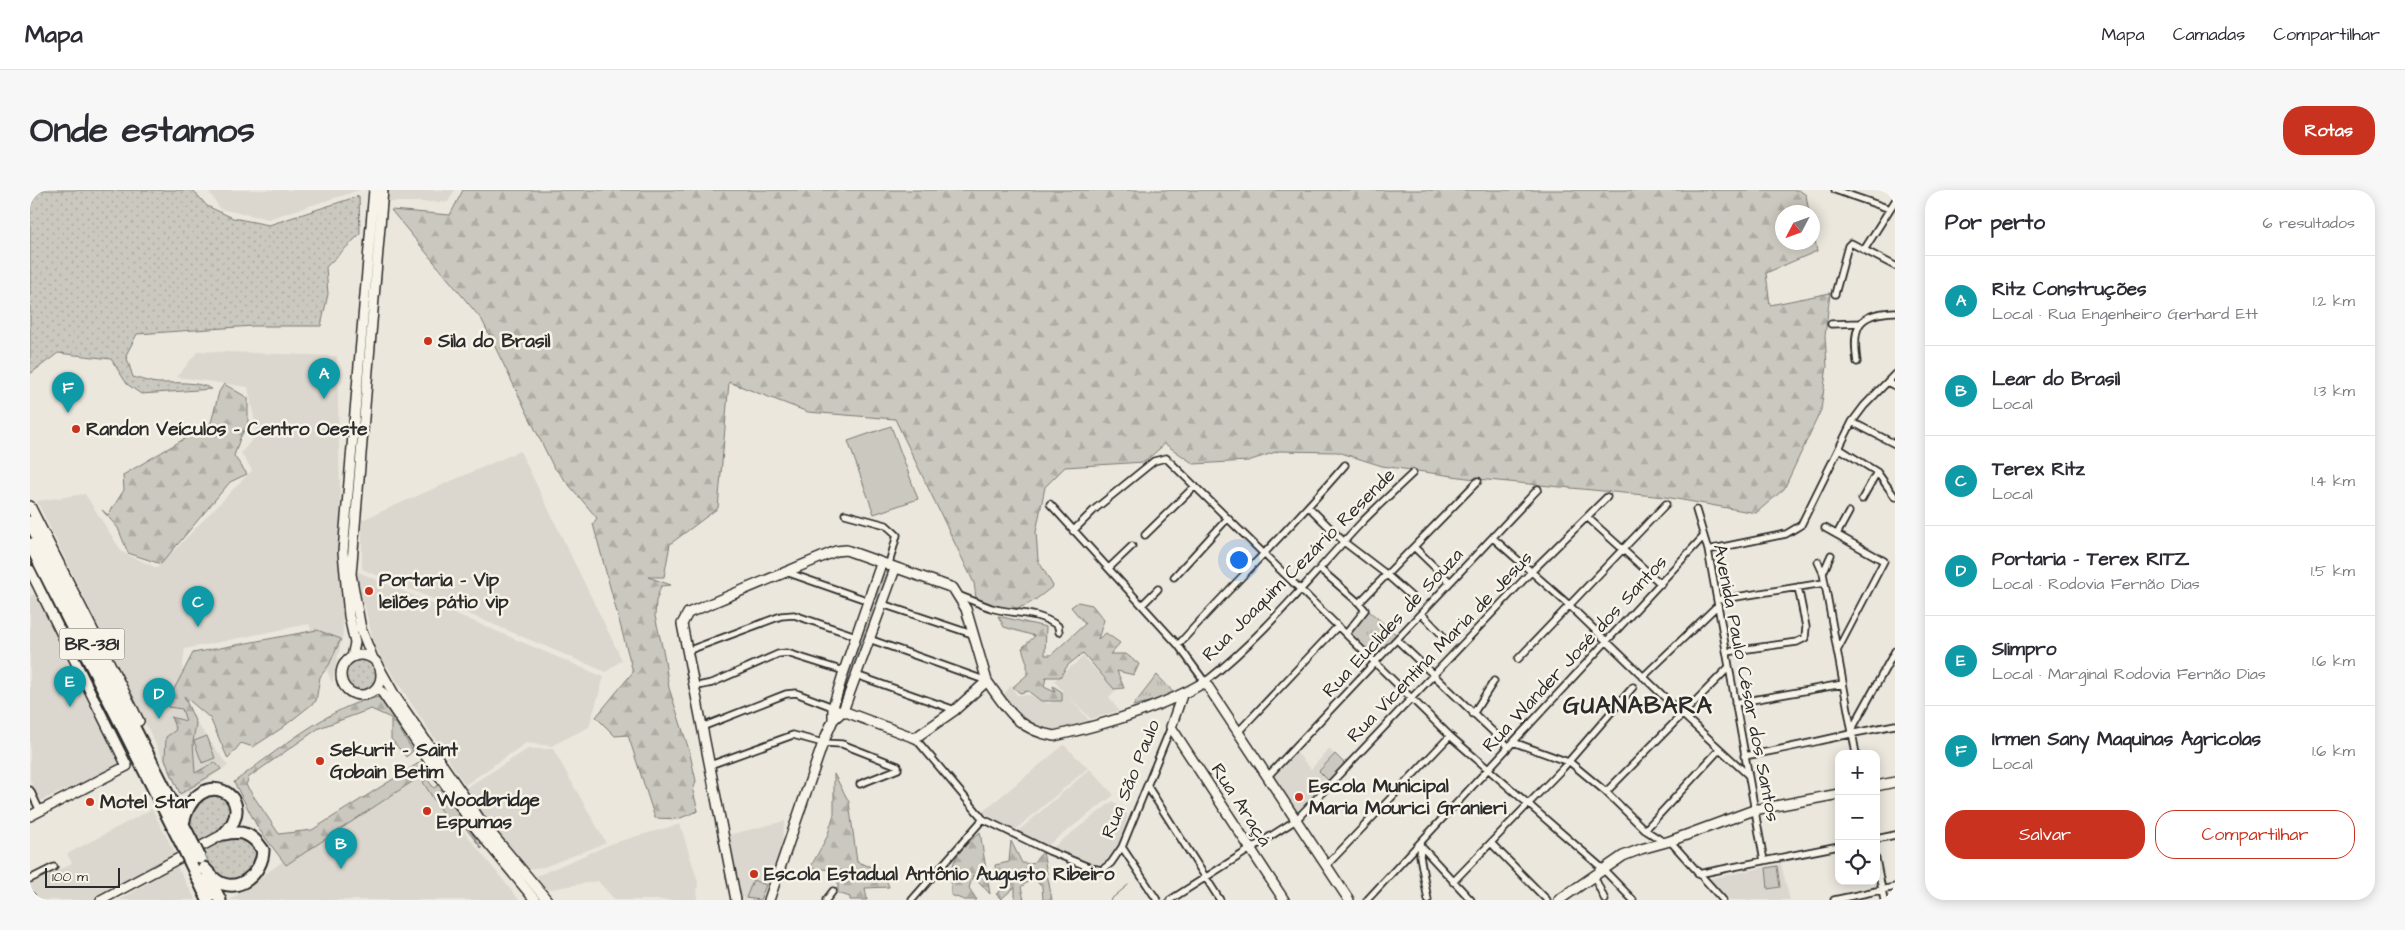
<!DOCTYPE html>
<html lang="pt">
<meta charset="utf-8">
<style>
:root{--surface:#fff;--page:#f7f7f7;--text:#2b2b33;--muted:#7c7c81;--line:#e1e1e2;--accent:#c8321e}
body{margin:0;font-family:"Architects Daughter",sans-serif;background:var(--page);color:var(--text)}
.controls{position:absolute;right:15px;bottom:15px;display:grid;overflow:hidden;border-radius:10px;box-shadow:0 2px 12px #0003}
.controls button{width:45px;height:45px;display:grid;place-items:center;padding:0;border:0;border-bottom:1px solid var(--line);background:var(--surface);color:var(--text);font:25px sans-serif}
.compass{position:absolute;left:1745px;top:15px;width:45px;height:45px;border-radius:50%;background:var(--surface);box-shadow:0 2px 12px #0003;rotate:229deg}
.scale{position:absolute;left:15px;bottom:12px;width:75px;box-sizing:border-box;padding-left:5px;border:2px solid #2b2b2b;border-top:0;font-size:14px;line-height:18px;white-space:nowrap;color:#2b2b2b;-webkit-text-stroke:4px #f7f3e8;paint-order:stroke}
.you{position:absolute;left:1208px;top:369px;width:18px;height:18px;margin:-12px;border:4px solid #fff;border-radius:50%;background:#1a73e8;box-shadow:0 0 0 8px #1a73e833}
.badge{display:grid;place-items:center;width:32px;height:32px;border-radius:50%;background:var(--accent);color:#fff;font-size:16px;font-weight:700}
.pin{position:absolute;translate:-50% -41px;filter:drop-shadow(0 1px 2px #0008)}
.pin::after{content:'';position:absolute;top:26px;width:18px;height:15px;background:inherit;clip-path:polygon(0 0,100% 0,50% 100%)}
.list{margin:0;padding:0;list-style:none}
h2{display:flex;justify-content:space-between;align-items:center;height:65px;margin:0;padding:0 20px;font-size:21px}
h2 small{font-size:16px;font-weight:400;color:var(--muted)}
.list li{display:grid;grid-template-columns:32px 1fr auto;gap:15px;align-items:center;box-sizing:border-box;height:90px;padding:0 20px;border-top:1px solid var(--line)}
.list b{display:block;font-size:19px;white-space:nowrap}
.list p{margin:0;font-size:16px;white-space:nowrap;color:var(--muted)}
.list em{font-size:16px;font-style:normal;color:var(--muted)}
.actions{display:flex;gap:10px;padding:15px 20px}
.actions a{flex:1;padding:11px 0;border:1px solid var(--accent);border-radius:20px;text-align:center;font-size:18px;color:var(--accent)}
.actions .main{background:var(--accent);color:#fff}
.icon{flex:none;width:28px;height:28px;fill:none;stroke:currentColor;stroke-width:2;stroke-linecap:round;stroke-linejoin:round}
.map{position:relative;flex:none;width:1865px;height:710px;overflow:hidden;border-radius:20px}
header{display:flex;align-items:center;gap:30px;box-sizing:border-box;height:70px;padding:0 25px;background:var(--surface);border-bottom:1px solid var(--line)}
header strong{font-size:24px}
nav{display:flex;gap:28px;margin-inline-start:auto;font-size:18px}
.intro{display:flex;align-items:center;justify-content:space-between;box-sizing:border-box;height:120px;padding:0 30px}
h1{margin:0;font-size:35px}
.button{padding:12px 22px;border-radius:20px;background:var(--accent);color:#fff;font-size:18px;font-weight:700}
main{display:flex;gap:30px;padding:0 30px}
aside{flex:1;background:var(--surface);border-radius:20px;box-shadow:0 2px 12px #0003}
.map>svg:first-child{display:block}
.built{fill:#dbd7ce}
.grass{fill:url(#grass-dots);stroke:#7b7a75}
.forest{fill:url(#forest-firs);stroke:#7b7a75}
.park{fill:url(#park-tufts);stroke:#7b7a75}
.pitch{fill:#cbc8bf;stroke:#7b7a75}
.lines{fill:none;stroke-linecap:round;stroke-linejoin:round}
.stream{stroke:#72716c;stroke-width:1}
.street-casing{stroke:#2b2b2b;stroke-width:9}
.secondary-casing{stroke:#2b2b2b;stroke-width:12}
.highway-casing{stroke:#2b2b2b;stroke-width:15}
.street{stroke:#f7f3e8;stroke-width:5.5}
.secondary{stroke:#f7f3e8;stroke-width:9}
.highway{stroke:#f7f3e8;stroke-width:11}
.highway-bridge-casing{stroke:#2b2b2b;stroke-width:15;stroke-linecap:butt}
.highway-bridge{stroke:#f7f3e8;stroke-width:11}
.poi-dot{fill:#c8321e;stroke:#f7f3e8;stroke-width:2}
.labels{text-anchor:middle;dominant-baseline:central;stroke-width:5;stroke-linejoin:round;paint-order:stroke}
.shield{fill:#f7f3e8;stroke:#686764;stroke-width:1}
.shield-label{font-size:18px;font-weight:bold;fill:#2b2b2b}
.poi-label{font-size:19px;font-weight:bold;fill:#2b2b2b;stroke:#f7f3e8;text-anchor:start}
.street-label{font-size:19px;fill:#2b2b2b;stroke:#f7f3e8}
.district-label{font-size:24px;font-weight:bold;letter-spacing:1px;fill:#2b2b2b;stroke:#f7f3e8}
</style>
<header>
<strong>Mapa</strong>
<nav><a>Mapa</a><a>Camadas</a><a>Compartilhar</a></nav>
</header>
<div class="intro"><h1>Onde estamos</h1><a class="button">Rotas</a></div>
<main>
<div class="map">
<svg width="1865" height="710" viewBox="0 0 1865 710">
<defs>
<pattern id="grass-dots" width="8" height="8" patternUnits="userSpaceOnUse" patternTransform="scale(1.25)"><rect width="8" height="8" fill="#cbc8bf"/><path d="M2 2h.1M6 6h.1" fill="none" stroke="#aeaca4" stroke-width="1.8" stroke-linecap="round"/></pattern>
<pattern id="forest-firs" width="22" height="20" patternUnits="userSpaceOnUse" patternTransform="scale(1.25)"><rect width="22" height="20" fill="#cbc8bf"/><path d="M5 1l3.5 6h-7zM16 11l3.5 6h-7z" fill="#aeaca4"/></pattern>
<pattern id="park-tufts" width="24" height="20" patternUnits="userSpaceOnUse" patternTransform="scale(1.25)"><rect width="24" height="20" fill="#cbc8bf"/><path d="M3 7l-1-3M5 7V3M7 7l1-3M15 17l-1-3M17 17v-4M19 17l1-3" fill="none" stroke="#aeaca4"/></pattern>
</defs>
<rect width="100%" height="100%" fill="#ebe7dd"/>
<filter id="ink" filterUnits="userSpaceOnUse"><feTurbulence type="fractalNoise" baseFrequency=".02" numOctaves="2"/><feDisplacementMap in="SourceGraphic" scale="10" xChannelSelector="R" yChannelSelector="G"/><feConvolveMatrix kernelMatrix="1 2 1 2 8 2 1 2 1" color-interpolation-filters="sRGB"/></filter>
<g filter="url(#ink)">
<!-- built -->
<path class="built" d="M178,0H330L238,29L190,19Z
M356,0H425L418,12H356Z
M168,161L307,166L313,444L302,493L279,434L155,459L148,507L198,576L151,606L7,311L55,304L92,362L127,378L222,280L211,263L227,244L218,197L147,187Z
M490,261L592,470L576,482L332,379V330Z
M326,381L574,487L559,537L521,556L496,553L435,595L345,458Z
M8,403L93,574L10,611L0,590V406Z
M1053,467L1086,500L1079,507L1089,521L1061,529L1038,506L1059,530L1027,541L1010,540L991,529L973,505L981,496L987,505H1000L1019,514L1033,501L1024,491Z
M1034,555L1058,578L985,640L952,622Z
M498,559H523L576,653L514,677L495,679L434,599Z
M1299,559L1316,576L1266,626L1242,588L1266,562L1281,579Z
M389,579L420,624L489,710H200L253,671Z
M1060,579L1084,605L1017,656L987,642Z
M1083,611L1097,624L1095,647L1076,672L1069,677L1022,658Z
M122,619L147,667L64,710H5L0,695L42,673L37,664Z
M755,631L751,659L732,710H713L698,645Z
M650,634L668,692L667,710H585L568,691L515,700L502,688L583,653Z
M1751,674L1760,710H1700L1678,689Z
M146,675L166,710H90Z"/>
<!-- grass -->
<path class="grass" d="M0,0H163L177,16L203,28L239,35L329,6L330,44L296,77L298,104L291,136H223L107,144L96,165L103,187C111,189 121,193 130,193C148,193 166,191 182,199L111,204L97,194L81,169L28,163L0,184Z
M316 486a16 16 0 1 1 32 0a16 16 0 1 1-32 0Z
M180,601L202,611L204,622L192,640L168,653C153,622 154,623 180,601Z
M198,647L223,650L229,662L224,681L202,693L186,687L173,661Z"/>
<!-- forest -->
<path class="forest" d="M433,0H1769L1776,5L1779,22H1752V52H1782L1783,39L1787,61L1736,83L1740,115L1800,103L1795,146L1797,176L1791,220L1754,299L1726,323L1635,307L1437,288L1352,276L1308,262L1249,261L1218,271L1164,274L1135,254L1114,272L1035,277L1015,297L1006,342L1008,370L1023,396C990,423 986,423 946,408L944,393L865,229L778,222L699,192L688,318L640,354L634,387H618L641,395L631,396L626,411L625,426L634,465L639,498L659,560L666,591L663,601L668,621L648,629L625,628L598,545L585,546L566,527L603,482L563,334L567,328L523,276L452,130L361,20L420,25Z
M194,194L218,208V233L210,248L204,266L217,284L200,292L131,374L98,363L88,338L72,320L78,325L94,300L93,285L181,233L189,202Z
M1048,412L1062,415L1074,430L1068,449L1076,443L1090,453L1080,464H1096L1109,474L1104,485L1087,481L1094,498L1084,499L1053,463L1038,475L1030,487H1016L1014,497L1025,502L1023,496L1032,502V511H1011L998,501L990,503L983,497L997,485V473L992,458L1005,446L974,437L968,426L1016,437L1015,465H1021L1055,434L1041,417Z
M287,440L311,449L299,475L290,487L286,511L252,538L223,557L211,553L198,569L180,528L154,506L166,533L163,552L165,583L185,572L191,579L150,604L135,569L136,547L146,540L141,527L156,531L152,519L138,517L141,505L163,463Z
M350,507L383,561L376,567L361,549V528L341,519L289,538L219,587L216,595L249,644L282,640L392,571L400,580L256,675L228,638L204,592C242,565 304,512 350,507Z
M804,584L819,612L827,672L853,681L859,697L835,698L837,710H820V707L808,703V688L815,681L780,678L797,647L804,624Z
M397,589L404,598L410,594L452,659L434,636L416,629L393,592Z
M950,642L960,704L943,685L939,698L947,710H934L921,705C921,667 923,668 950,642Z
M981,651L992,673L1002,674L1013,662L1022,710H1013L1012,697L1003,688L991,697L994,710H985V697L971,709L966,704L985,690L982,682L966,686L965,675L979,672Z"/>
<!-- park -->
<path class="park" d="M854,381L859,383L814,515L808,513Z
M1339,421L1367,445L1347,470L1319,444Z
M1127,485C1137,496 1150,504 1144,520L1140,515L1145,512L1138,507L1103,516Z"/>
<!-- pitch -->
<path class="pitch" d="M861,236L888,309L844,324L818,251Z
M177,546L185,568L172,573L164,551Z
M1305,564L1316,575L1300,592L1289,581Z
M1747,676L1750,697L1738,699L1736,678Z
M723,690L736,695L730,710L716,708Z"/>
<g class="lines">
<!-- stream -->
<path class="stream" d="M1080,710L1098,695"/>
<!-- street casing -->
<g class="street-casing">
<path id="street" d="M1805,0L1860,19
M1834,60L1865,11
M1805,104L1818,56L1821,53L1865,76
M1801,134L1830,133
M1827,172C1822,137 1827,123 1865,122
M1857,192L1865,196
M1822,232L1865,254
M1810,259L1847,282L1865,307
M1832,309L1847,282
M1020,314L1148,455L1175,492C1235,445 1281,386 1333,331C1349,315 1366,299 1383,283
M1279,317L1314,352L1356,384L1383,408
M1666,320L1678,360L1734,671
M815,324L856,335L867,345L858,377
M1557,327L1631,394
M1795,338L1854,371L1807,461
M1043,341L1065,319L1124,271L1136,268L1420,546L1573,679L1603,710
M1807,344L1819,322
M1115,345L1165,296
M1463,348L1539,415L1652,524L1718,585
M1384,357L1420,392
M1678,360L1756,344L1771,335L1822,232L1834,216L1865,184
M1788,372L1793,383L1826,564
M1079,378L1102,356
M1290,379L1329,413
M756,382L839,411
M1793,383L1801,365
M1144,387L1198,328
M928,405C939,409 950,414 961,418C985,425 1005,420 1028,436L1029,442
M1687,410L1794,393
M852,414L942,444
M1112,415L1128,399
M1392,424L1412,445
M1316,444L1335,420L1329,413L1448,291
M839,449L957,491
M1367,450L1479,557
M1148,455C1203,394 1262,337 1315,275
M657,461L751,426L764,425L826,446
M1697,462L1767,452L1775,448L1776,437L1768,397
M1488,469L1636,314
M826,485L925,520
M1613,487L1688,415
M663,497L682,493L748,464L757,463L814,481
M1705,513L1813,494
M1443,524L1464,491
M672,537L756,504L766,503L813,521
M1822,539L1865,461
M1209,541L1308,436
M885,548L953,629L1019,661L1061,678L1072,680L1081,673L1092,657L1141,537
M1483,552L1541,573L1576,602L1615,640L1634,652
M1714,566C1765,558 1814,544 1865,535
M680,575L763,545L793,553L812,554L868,576V579L830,594
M1238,586L1508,299
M1118,597L1190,710
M0,600L10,621
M1576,602L1699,477
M1615,640L1689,560
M1846,649L1865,645
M1640,651L1693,710
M1461,653L1517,710
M1389,654L1441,710
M1092,657L1127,710
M1391,657L1390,666L1398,710
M1846,669L1854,710
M1296,676L1420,546
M1668,684L1809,656
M1564,686L1575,710
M0,689L24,677
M1423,692L1533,578L1603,497
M796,710L803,701
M882,710L953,629
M1140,710L1266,630L1501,382L1577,307
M1337,710L1673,347
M1804,710L1865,697"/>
</g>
<!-- secondary casing -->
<g class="secondary-casing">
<path id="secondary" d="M0,316L109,531
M0,380L97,576L0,626
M311 485a20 20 0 1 1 40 0a20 20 0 1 1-40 0Z
M322,467L325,453L319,426L313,362L344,0
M343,469L331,439L321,384L353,0
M351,481L365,506L451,631L517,710
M957,491C977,519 988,540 1024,546C1073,535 1132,517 1175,492L1319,710
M346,499L352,502L443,635L505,710
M1152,505L1141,537L1254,710
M803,530V517L814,481L851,374
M1846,596L1865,592
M0,707L1,710
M71,710L194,644
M706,710L652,434L658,423L806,361L816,360L923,398L936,419L957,491L925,520L885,548L813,521
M739,710L793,553L803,530L813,521L865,379
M1529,710L1593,666L1611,659L1640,651L1724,620L1809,604"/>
</g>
<!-- highway casing -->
<g class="highway-casing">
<path id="highway" d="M0,332L161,650
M0,354L152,655
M153,634C166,571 233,606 194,644
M161,674L178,710
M174,678C178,682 181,686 186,690C208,706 233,682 233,660C222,644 213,640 194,644
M178,686L190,710"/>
</g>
<!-- street -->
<use href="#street" class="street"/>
<!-- secondary -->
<use href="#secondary" class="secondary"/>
<!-- highway -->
<use href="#highway" class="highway"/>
<!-- highway-bridge casing -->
<g class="highway-bridge-casing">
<path id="highway-bridge" d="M161,650L170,668
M152,655L161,674"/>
</g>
<!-- highway-bridge -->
<use href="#highway-bridge" class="highway-bridge"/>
</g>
</g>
<!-- markers -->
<g class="poi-dot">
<circle cx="398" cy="151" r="5"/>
<circle cx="46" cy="239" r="5"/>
<circle cx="339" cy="401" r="5"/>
<circle cx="290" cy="571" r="5"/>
<circle cx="1269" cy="607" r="5"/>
<circle cx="60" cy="612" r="5"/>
<circle cx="397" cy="621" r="5"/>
<circle cx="724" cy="684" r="5"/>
</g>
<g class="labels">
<!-- shield labels -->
<rect class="shield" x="29.5" y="438.5" width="65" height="31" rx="4"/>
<g class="shield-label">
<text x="62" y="454">BR-381</text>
</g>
<!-- poi labels -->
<g class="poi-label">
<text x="408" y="151">Sila do Brasil</text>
<text x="56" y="239">Randon Veículos - Centro Oeste</text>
<text x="349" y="390">Portaria - Vip<tspan x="349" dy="22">leilões pátio vip</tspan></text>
<text x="300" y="560">Sekurit - Saint<tspan x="300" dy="22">Gobain Betim</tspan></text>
<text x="1279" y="596">Escola Municipal<tspan x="1279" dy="22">Maria Mourici Granieri</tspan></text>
<text x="407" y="610">Woodbridge<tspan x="407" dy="22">Espumas</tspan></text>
<text x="70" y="612">Motel Star</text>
<text x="734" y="684">Escola Estadual Antônio Augusto Ribeiro</text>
</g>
<!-- street labels -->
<g class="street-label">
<text transform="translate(1269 375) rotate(-45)">Rua Joaquim Cezário Resende</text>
<text transform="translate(1363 433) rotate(-47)">Rua Euclides de Souza</text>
<text transform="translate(1410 457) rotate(-46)">Rua Vicentina Maria de Jesus</text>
<text transform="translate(1545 464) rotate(-47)">Rua Wander José dos Santos</text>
<text transform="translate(1716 493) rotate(79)">Avenida Paulo César dos Santos</text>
<text transform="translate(1101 589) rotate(-68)">Rua São Paulo</text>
<text transform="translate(1211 615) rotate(57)">Rua Araçá</text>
</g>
<!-- district labels -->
<g class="district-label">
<text x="1608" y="516">GUANABARA</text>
</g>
</g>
</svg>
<div class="controls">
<button>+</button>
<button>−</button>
<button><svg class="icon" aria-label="locate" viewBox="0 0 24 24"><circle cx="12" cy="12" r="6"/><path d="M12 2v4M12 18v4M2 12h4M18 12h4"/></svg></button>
</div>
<svg class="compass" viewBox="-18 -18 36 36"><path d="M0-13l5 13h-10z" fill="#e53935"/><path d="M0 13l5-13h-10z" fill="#7c7c81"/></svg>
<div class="scale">100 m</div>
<div class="you"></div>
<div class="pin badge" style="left:294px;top:209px;background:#0f9aa8">A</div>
<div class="pin badge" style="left:311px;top:679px;background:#0f9aa8">B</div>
<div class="pin badge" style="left:168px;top:437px;background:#0f9aa8">C</div>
<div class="pin badge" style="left:129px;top:529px;background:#0f9aa8">D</div>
<div class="pin badge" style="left:40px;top:517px;background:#0f9aa8">E</div>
<div class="pin badge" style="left:38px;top:223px;background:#0f9aa8">F</div>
</div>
<aside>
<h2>Por perto<small>6 resultados</small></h2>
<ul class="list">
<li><span class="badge" style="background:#0f9aa8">A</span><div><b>Ritz Construções</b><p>Local · Rua Engenheiro Gerhard Ett</p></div><em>1.2 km</em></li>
<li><span class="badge" style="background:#0f9aa8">B</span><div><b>Lear do Brasil</b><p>Local</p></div><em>1.3 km</em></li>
<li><span class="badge" style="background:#0f9aa8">C</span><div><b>Terex Ritz</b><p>Local</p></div><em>1.4 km</em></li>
<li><span class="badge" style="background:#0f9aa8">D</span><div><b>Portaria - Terex RITZ</b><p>Local · Rodovia Fernão Dias</p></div><em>1.5 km</em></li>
<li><span class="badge" style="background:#0f9aa8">E</span><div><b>SIimpro</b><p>Local · Marginal Rodovia Fernão Dias</p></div><em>1.6 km</em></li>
<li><span class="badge" style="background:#0f9aa8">F</span><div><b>Irmen Sany Maquinas Agricolas</b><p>Local</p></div><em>1.6 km</em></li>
</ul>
<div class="actions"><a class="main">Salvar</a><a>Compartilhar</a></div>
</aside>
</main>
